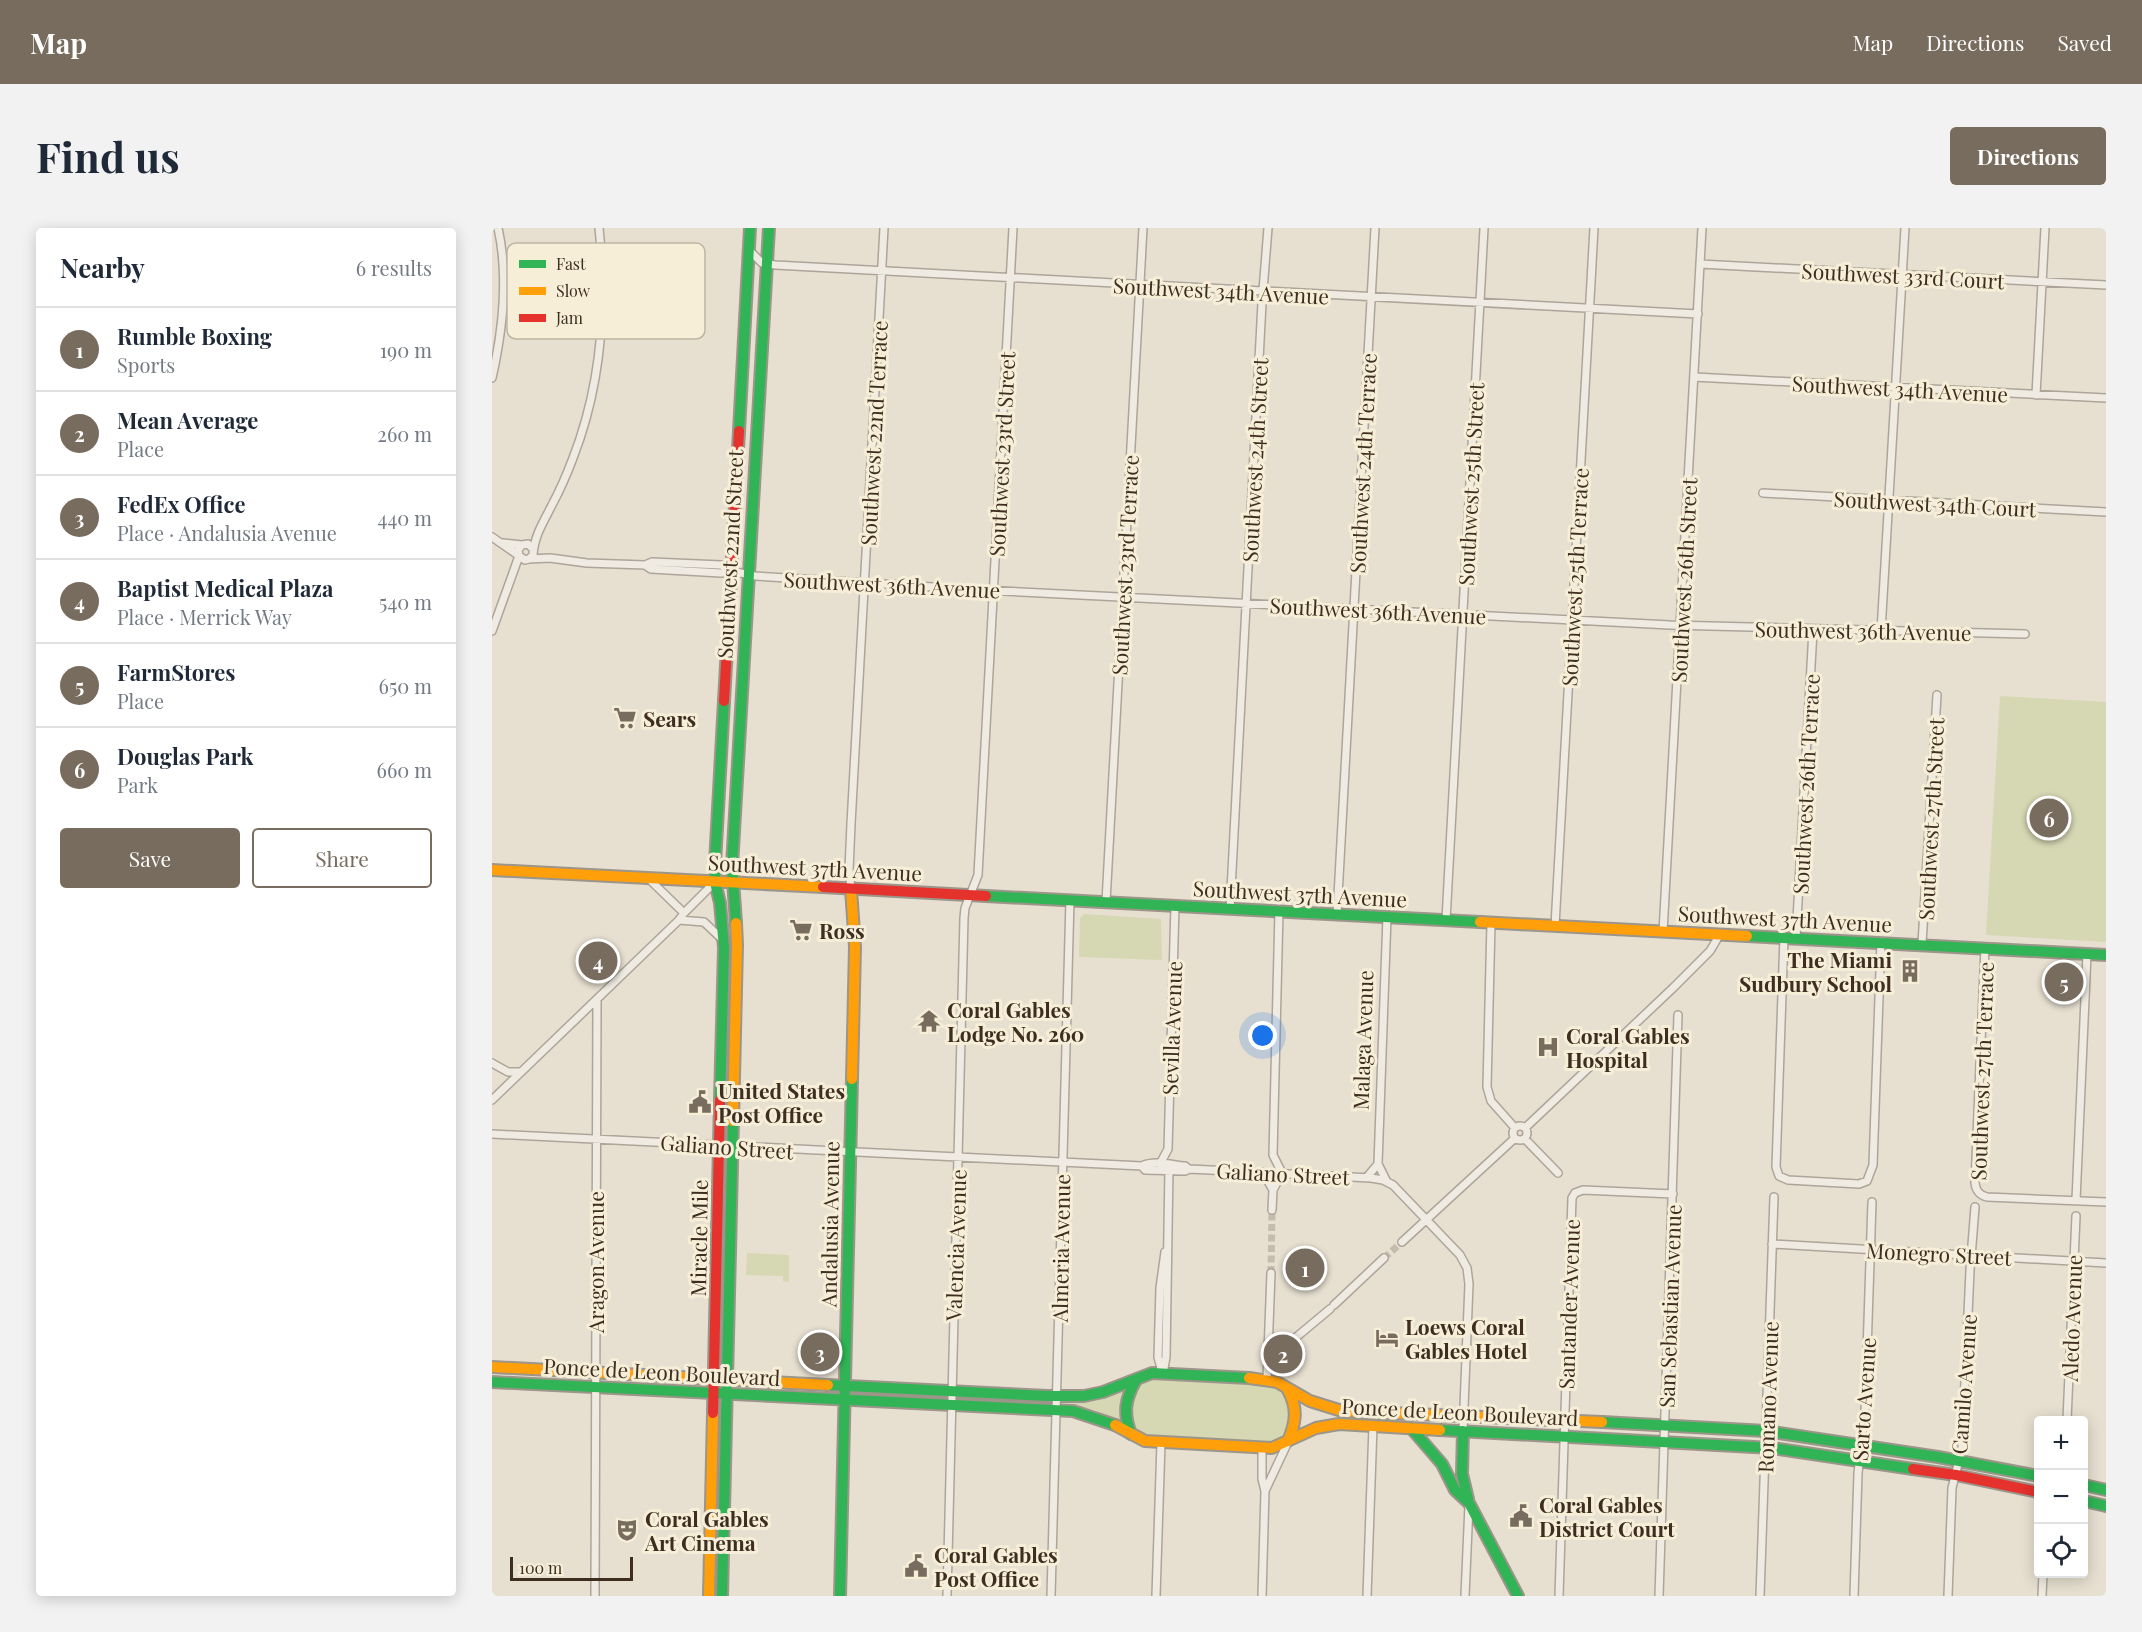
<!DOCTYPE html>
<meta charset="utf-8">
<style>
:root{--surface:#fff;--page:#f2f2f3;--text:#1f2937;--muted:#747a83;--line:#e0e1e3;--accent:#786c5e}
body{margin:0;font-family:"Playfair Display",serif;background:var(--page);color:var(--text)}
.controls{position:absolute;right:18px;bottom:18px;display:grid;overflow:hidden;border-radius:6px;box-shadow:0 3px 15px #0003}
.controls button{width:54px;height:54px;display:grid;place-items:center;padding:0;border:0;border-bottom:2px solid var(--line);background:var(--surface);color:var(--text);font:30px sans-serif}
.scale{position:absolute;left:18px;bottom:15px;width:123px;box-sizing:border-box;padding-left:6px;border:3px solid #3d2e20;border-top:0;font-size:16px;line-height:21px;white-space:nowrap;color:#3d2e20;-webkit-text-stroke:4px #f7eed8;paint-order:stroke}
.you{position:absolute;left:771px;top:808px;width:21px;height:21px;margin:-15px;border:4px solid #fff;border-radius:50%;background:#1a73e8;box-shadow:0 0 0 9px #1a73e833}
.badge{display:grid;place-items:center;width:39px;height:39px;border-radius:50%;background:var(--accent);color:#fff;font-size:20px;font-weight:700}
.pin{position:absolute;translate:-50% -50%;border:3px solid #fff;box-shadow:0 2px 6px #0006}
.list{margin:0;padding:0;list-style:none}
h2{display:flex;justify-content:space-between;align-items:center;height:78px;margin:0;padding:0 24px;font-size:26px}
h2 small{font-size:20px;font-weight:400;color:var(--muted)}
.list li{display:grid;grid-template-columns:39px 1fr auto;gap:18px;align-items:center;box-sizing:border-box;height:84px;padding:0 24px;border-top:2px solid var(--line)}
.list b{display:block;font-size:22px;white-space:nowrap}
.list p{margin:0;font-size:20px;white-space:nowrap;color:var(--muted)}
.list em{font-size:20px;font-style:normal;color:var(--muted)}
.actions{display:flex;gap:12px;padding:18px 24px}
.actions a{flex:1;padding:14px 0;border:2px solid var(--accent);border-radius:6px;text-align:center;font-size:21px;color:var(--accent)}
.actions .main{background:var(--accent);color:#fff}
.icon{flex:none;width:33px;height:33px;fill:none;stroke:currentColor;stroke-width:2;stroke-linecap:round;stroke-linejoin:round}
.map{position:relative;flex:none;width:1614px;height:1368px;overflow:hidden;border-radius:6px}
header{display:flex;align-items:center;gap:36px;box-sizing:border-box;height:84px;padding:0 30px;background:var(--accent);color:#fff}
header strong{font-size:28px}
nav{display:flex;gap:33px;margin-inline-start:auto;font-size:21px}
.intro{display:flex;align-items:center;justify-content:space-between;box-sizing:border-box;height:144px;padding:0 36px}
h1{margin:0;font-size:42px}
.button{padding:15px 27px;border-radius:6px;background:var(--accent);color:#fff;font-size:21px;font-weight:700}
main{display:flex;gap:36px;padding:0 36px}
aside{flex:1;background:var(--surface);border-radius:6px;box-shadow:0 3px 15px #0003}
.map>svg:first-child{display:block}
.green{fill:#d6d7b3}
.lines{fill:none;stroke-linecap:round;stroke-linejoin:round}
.street-tunnel{stroke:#c5bcae;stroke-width:7;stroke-dasharray:7 3.5;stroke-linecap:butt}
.street-casing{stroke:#ada599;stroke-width:10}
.fast-casing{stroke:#9c958a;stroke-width:14}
.slow-casing{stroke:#9c958a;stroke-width:14}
.jam-casing{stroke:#9c958a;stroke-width:14}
.street{stroke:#efebe3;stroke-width:7}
.fast{stroke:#30b455;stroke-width:10}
.slow{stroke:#ff9f0a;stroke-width:10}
.jam{stroke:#e5322d;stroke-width:10}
.labels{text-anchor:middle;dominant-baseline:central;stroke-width:6;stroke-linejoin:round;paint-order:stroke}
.street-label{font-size:21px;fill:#3d2e20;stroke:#f7eed8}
.poi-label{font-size:21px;font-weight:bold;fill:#3d2e20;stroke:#f7eed8;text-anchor:start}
.key{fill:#f7eed8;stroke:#bfb4a1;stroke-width:1.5}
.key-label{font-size:16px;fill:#3d2e20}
</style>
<header>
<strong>Map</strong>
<nav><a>Map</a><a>Directions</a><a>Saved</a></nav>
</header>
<div class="intro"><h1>Find us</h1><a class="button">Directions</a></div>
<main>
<aside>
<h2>Nearby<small>6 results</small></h2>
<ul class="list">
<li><span class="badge">1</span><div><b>Rumble Boxing</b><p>Sports</p></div><em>190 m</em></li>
<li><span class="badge">2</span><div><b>Mean Average</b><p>Place</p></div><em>260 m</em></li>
<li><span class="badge">3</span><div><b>FedEx Office</b><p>Place · Andalusia Avenue</p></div><em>440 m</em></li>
<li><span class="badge">4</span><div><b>Baptist Medical Plaza</b><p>Place · Merrick Way</p></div><em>540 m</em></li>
<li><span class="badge">5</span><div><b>FarmStores</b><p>Place</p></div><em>650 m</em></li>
<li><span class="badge">6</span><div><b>Douglas Park</b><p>Park</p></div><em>660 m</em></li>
</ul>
<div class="actions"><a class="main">Save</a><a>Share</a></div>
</aside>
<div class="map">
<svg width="1614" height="1368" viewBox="0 0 1614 1368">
<rect width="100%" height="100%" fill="#e7e0d1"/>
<!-- green -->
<path class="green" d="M1508,468L1614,474V714L1494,707Z
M592,686L669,691L670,732L587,729L588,690Z
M255,1025L297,1027V1054L291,1053V1048L254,1047Z
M664,1149L777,1156L786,1160L794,1167L799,1175L798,1198L791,1208L782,1213L773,1215L660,1211C627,1199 628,1156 664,1149Z
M631,1164L629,1193L602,1182L576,1176L603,1173Z"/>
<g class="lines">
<!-- street-tunnel -->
<path class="street-tunnel" d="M892,1030L910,1014
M779,1045L780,982"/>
<!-- street casing -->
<g class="street-casing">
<path id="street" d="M257,22L270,35L283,37L1206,86
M1208,36L1614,57
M1202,149L1614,170
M0,150C11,101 17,49 6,0
M1544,167L1553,0
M1271,265L1614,284
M0,309L26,327
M11,315L30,317
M41,321L36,316L30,317L26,322L27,328L33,332L37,331L41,327C42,308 52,293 60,277C68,262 75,246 81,230C109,158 115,77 107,0
M37,331L58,330L95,335L153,337L159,341L229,345L239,343
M153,337L160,334L229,337L239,343L263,348L490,362L1178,397L1533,406
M0,403L27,328
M1389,403L1413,0
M156,650L192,685
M359,661L357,642L359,596L392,0
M614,674L651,0
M738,681L770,75L776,0
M845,686L883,0
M895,689L886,936L895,954
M187,692L212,694L231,712
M954,692L992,0
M999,695L995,859L999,873L1023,900
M1063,698L1102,0
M1171,704L1210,0
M1292,709L1284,939L1287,948L1296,952L1367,956L1375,953L1381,937L1389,714
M1304,710L1321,402
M1430,716L1445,467
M1493,720L1483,955C1484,963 1487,967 1495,969L1614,974
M0,835L16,844H29
M0,872L187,692L192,685L223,654
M1021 905a7 7 0 1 1 14 0a7 7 0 1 1-14 0Z
M1033,900L1181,760L1218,723L1228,706
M0,906L650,938C661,932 681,937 693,938L697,941
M1033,911L1066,945
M668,936L676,921L683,678
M650,938L653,942L693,943L697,941L879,950L891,952L901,957L968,1027L975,1040L977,1056L971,1203
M771,944L781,962L780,982
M875,949L886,936
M781,962L790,945L781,927L787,683
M1584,972L1595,726
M910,1014L1022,911
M1280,1016L1614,1035
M842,1077L892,1030
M777,1112L802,1111L838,1081
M670,1144L666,1129L668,1060L673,1024
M671,1146L674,1129L677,939
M775,1151L779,1045
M1575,1192L1584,988
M773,1263L796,1214
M103,1368L105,773
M455,1368L472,690L473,680L486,647L521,0
M559,1368L578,672
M664,1368L669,1215
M770,1368L773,1263L770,1251V1220
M875,1368L881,1198
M973,1368L977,1277
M1067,1368L1080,970L1083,965L1091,962L1181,966
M1167,1368L1186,787
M1268,1368L1282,969
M1362,1368L1366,1245L1373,1183L1380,974
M1456,1368L1460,1260L1470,1220L1478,1042L1483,979
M1550,1368L1551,1346"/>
</g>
<!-- fast casing -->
<g class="fast-casing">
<path id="fast" d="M247,203L258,0
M494,668L988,694
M244,695L240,638L277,0
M1255,708L1614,727
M228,872L232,720L228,675L223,654V635L232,473
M0,1154L581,1183L623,1197
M336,1157L556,1168H592L611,1164L660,1145L757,1150
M1110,1194L1274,1203L1446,1229L1546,1248
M919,1200L950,1236L963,1262L977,1275L1026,1368
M948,1202L1280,1220L1421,1241
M971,1203L970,1246L976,1271
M639,1206C631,1185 633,1171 644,1152
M1592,1257L1614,1262
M1592,1273L1614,1278
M230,1368L241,893
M348,1368L360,851"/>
</g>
<!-- slow casing -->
<g class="slow-casing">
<path id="slow" d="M0,642L331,659
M359,661L363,719L360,851
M988,694L1255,708
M241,893L245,717L244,695
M0,1139L336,1157
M757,1150L785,1154L818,1173L850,1183L1110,1194
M796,1162C806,1180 804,1195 796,1213
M623,1197L653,1213L780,1220L824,1200L847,1196L948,1202
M217,1368L221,1185"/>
</g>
<!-- jam casing -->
<g class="jam-casing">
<path id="jam" d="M232,473L247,203
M331,659L494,668
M221,1185L228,872
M1421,1241L1464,1247L1546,1264"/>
</g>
<!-- street -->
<use href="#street" class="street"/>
<!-- fast -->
<use href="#fast" class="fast"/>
<!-- slow -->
<use href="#slow" class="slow"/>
<!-- jam -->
<use href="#jam" class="jam"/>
</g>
<!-- icons -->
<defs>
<g id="supermarket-bare" transform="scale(1.8)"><path d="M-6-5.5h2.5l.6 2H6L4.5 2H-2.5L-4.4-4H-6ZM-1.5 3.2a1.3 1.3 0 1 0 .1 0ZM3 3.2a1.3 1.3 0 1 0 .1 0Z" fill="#786c5e" stroke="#f7eed8" stroke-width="2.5" paint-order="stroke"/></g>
<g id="building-bare" transform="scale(1.8)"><path d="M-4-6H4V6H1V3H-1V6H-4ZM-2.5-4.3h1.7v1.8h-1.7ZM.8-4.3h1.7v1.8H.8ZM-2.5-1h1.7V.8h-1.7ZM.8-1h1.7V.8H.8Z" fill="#786c5e" stroke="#f7eed8" stroke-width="2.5" paint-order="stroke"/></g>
<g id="temple-bare" transform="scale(1.8)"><path d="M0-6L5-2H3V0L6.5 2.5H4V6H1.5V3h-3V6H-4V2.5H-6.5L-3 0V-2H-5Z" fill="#786c5e" stroke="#f7eed8" stroke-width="2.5" paint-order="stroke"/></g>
<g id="hospital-bare" transform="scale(1.8)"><path d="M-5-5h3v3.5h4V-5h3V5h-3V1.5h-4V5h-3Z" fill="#786c5e" stroke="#f7eed8" stroke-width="2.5" paint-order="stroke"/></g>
<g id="civic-bare" transform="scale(1.8)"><path d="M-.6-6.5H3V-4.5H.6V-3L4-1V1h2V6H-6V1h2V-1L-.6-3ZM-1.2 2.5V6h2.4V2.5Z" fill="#786c5e" stroke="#f7eed8" stroke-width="2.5" paint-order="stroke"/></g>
<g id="hotel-bare" transform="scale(1.8)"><path d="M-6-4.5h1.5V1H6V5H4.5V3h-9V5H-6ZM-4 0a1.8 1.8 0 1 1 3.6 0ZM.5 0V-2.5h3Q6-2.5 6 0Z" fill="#786c5e" stroke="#f7eed8" stroke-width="2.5" paint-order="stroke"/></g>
<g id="theatre-bare" transform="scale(1.8)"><path d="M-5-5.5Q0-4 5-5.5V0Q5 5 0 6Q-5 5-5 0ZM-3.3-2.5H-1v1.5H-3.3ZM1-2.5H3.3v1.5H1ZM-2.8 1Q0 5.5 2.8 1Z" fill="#786c5e" stroke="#f7eed8" stroke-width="2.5" paint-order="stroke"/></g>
</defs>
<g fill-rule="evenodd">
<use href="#supermarket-bare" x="133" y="490"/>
<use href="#supermarket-bare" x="309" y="702"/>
<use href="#building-bare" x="1418" y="743"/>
<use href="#temple-bare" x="437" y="793"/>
<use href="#hospital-bare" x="1056" y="819"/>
<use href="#civic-bare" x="208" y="874"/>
<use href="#hotel-bare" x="895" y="1110"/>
<use href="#civic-bare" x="1029" y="1288"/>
<use href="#theatre-bare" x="135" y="1302"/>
<use href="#civic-bare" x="424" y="1338"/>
</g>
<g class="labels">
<!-- street labels -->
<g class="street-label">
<text transform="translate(1411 47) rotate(3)">Southwest 33rd Court</text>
<text transform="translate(729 62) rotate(3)">Southwest 34th Avenue</text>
<text transform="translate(1408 160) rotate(3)">Southwest 34th Avenue</text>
<text transform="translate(381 205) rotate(-87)">Southwest 22nd Terrace</text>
<text transform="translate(509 226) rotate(-87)">Southwest 23rd Street</text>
<text transform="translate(762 232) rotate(-87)">Southwest 24th Street</text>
<text transform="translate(870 235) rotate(-87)">Southwest 24th Terrace</text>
<text transform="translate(978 256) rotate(-87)">Southwest 25th Street</text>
<text transform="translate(1443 275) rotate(3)">Southwest 34th Court</text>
<text transform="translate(237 326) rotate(-87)">Southwest 22nd Street</text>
<text transform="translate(632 337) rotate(-87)">Southwest 23rd Terrace</text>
<text transform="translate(1082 349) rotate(-87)">Southwest 25th Terrace</text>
<text transform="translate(1191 352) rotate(-87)">Southwest 26th Street</text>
<text transform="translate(400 356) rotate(3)">Southwest 36th Avenue</text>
<text transform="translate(886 382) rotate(3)">Southwest 36th Avenue</text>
<text transform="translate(1371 402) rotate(1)">Southwest 36th Avenue</text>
<text transform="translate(1313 556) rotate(-87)">Southwest 26th Terrace</text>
<text transform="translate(1438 591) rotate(-87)">Southwest 27th Street</text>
<text transform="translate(323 639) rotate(3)">Southwest 37th Avenue</text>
<text transform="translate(808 665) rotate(3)">Southwest 37th Avenue</text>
<text transform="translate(1293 690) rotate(3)">Southwest 37th Avenue</text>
<text transform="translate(679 800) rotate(-88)">Sevilla Avenue</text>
<text transform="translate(870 812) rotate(-88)">Malaga Avenue</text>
<text transform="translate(1489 843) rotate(-88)">Southwest 27th Terrace</text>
<text transform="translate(235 918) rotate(4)">Galiano Street</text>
<text transform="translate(791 945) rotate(3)">Galiano Street</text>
<text transform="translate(337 996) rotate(-89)">Andalusia Avenue</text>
<text transform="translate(206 1010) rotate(-89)">Miracle Mile</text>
<text transform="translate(463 1017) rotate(-88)">Valencia Avenue</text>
<text transform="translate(568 1020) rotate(-89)">Almeria Avenue</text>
<text transform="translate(1447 1025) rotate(3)">Monegro Street</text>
<text transform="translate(103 1034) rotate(-90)">Aragon Avenue</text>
<text transform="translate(1076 1076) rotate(-88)">Santander Avenue</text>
<text transform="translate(1177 1078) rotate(-88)">San Sebastian Avenue</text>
<text transform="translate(1579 1090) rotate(-88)">Aledo Avenue</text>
<text transform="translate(170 1143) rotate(3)">Ponce de Leon Boulevard</text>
<text transform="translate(1471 1156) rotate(-86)">Camilo Avenue</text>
<text transform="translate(1275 1169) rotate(-88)">Romano Avenue</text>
<text transform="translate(1371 1171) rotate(-86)">Sarto Avenue</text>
<text transform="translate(968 1183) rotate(3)">Ponce de Leon Boulevard</text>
</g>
<!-- poi labels -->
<g class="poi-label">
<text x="151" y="490">Sears</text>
<text x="327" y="702">Ross</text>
<text x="1400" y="731" text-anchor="end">The Miami<tspan x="1400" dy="24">Sudbury School</tspan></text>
<text x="455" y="781">Coral Gables<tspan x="455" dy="24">Lodge No. 260</tspan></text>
<text x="1074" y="807">Coral Gables<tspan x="1074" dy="24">Hospital</tspan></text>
<text x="226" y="862">United States<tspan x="226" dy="24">Post Office</tspan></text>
<text x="913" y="1098">Loews Coral<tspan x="913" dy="24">Gables Hotel</tspan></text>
<text x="1047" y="1276">Coral Gables<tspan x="1047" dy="24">District Court</tspan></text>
<text x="153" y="1290">Coral Gables<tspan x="153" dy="24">Art Cinema</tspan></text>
<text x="442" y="1326">Coral Gables<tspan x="442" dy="24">Post Office</tspan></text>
</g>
</g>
<!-- legend -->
<rect x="15" y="15" width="198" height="96" rx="9" class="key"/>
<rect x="27" y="32" width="27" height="8" fill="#30b455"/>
<rect x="27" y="59" width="27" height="8" fill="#ff9f0a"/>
<rect x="27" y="86" width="27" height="8" fill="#e5322d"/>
<g class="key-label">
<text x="64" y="42">Fast</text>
<text x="64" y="69">Slow</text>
<text x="64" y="96">Jam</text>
</g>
</svg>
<div class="controls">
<button>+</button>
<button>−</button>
<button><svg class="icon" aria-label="locate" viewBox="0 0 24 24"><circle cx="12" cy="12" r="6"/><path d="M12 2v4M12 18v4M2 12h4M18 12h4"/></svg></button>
</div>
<div class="scale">100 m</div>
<div class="you"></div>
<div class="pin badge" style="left:813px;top:1040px">1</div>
<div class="pin badge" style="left:791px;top:1126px">2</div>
<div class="pin badge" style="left:328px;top:1124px">3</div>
<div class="pin badge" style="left:106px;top:733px">4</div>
<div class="pin badge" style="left:1572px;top:754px">5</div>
<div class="pin badge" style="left:1557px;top:590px">6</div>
</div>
</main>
